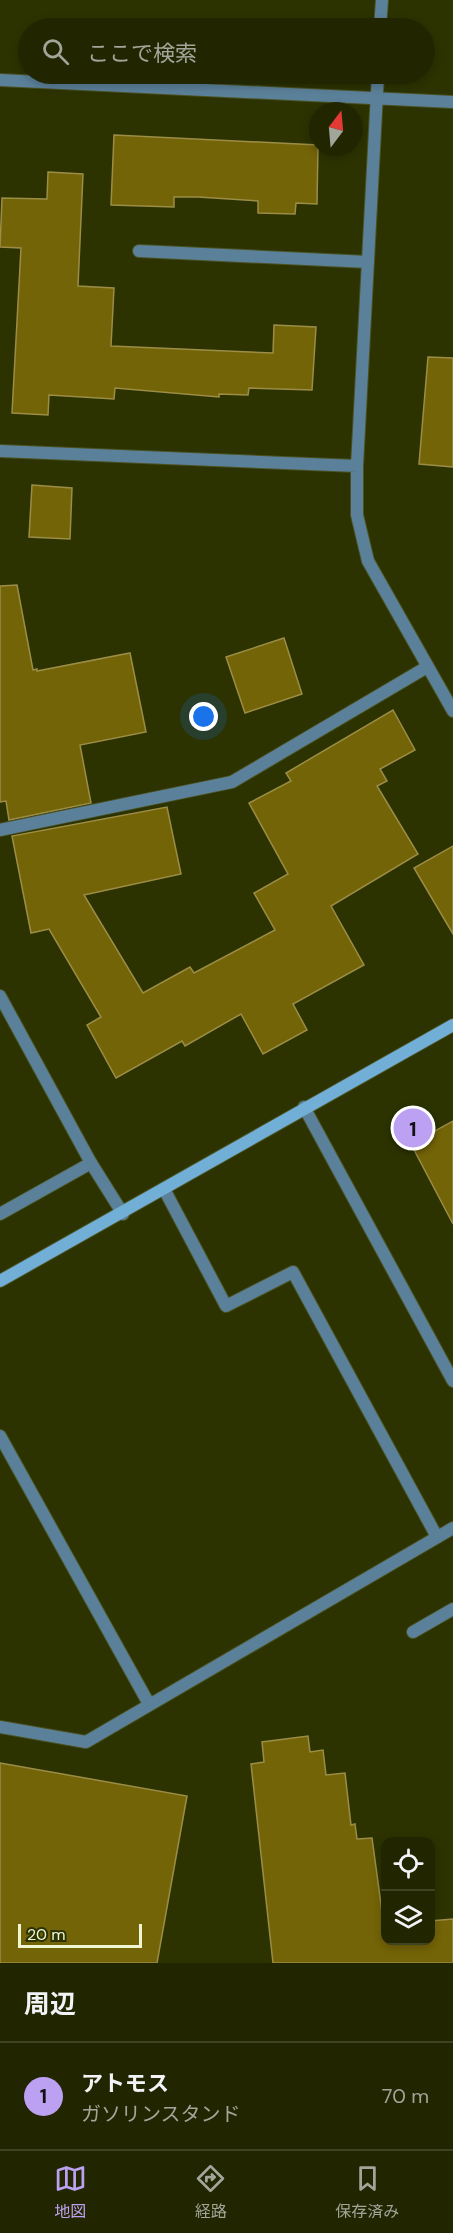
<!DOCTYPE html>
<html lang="ja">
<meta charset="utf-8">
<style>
:root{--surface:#212600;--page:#2d320f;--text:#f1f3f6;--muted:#a2a599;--line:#3e4322;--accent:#bca0f2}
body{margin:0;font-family:"DM Sans","Noto Sans JP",sans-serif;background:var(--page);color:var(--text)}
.controls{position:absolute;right:18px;bottom:18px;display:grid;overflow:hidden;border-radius:12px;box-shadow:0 3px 9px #0003}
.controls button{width:54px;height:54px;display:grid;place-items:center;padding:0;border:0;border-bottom:2px solid var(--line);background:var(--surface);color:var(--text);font:30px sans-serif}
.compass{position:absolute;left:309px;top:102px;width:54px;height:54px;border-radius:50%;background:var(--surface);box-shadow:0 3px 9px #0003;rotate:16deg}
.scale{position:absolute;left:18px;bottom:15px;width:124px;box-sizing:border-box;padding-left:6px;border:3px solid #eef6d4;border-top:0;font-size:16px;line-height:21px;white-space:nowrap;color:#eef6d4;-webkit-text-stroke:4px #2c3300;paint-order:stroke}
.you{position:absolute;left:204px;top:717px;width:21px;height:21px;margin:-15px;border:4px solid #fff;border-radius:50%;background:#1a73e8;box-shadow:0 0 0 9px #1a73e833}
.badge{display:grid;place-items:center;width:39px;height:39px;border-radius:50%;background:var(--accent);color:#111;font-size:20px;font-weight:700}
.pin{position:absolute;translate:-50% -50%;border:3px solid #fff;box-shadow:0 2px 6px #0006}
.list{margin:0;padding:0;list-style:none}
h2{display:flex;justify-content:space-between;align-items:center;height:78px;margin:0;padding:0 24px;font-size:26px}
h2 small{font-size:20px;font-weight:400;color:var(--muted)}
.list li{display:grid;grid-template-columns:39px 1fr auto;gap:18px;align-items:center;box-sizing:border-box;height:108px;padding:0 24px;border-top:2px solid var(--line)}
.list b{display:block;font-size:22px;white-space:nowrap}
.list p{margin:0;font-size:20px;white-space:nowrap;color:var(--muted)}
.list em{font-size:20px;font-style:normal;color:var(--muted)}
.icon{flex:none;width:33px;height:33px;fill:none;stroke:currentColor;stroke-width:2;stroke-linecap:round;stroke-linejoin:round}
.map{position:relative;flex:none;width:453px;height:1963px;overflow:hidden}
.search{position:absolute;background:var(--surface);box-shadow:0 3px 9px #0003;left:18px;right:18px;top:18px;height:66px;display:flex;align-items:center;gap:15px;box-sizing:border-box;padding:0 21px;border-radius:33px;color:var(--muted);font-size:22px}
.sheet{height:186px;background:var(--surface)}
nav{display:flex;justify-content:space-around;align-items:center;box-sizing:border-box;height:84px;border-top:2px solid var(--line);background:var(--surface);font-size:16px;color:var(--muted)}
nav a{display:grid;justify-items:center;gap:3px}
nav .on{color:var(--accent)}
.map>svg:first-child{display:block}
.building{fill:#746408;stroke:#9b8d46;stroke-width:1.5}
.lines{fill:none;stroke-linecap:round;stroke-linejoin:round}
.lane-casing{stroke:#4b5222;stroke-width:14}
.street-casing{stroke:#4b5222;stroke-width:14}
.secondary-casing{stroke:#4b5222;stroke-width:14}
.lane{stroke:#5b819a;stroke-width:12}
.street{stroke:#5b819a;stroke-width:12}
.secondary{stroke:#71afd7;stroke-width:12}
</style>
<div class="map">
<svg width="453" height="1963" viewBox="0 0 453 1963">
<rect width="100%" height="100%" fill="#2c3300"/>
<!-- building -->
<path class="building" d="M114,135L318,145L317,204L296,203L295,214L258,213V201L198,197H174V207L111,205Z
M48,172L83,174L78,286L114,288L111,346L273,353L274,325L316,327L312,390L249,388L248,395L219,394V397L115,388L114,399L49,395L48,415L12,413L21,248L0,247L2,198L47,199Z
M428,357L453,358V467L419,464Z
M32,485L72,488L70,539L29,537Z
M17,585L33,670L37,669V671L130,653L146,732L80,745L91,803L9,820L6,801L0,802V586Z
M284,638L302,694L245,713L226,657Z
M393,710L415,750L380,769L387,781L377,786L418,854L331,906L364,965L293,1004L307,1030L263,1054L241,1014L185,1046L182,1041L116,1078L87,1025L101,1017L49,929L31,933L12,836L167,807L181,874L84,895L143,993L190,967L194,973L275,930L254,893L288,874L249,803L291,781L286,773Z
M453,846V934L414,868Z
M453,1121V1224L411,1144Z
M308,1736L310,1752L323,1750L326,1775L345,1773L351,1825L355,1824L357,1839L372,1838L386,1941H430V1921L453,1919V1963H273L251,1764L264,1762L262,1742Z
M0,1763L187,1796L157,1963H0Z"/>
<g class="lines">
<!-- lane casing -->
<g class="lane-casing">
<path id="lane" d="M139,251L368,262
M0,830L232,782L427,667
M164,1189L226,1306L293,1272L437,1537
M0,1214L91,1163
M0,1436L149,1704
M413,1632L453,1609
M0,1727L86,1742L453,1528"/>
</g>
<!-- street casing -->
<g class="street-casing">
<path id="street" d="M380,28L382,0
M378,74L357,466V515L368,561L453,711
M0,80L453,102
M0,451L357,466
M0,996L91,1163L123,1214
M304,1107L453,1381"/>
</g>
<!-- secondary casing -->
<g class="secondary-casing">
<path id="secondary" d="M0,1281L453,1025"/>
</g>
<!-- lane -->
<use href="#lane" class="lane"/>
<!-- street -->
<use href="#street" class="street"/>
<!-- secondary -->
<use href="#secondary" class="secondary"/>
</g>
</svg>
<div class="controls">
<button><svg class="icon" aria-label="locate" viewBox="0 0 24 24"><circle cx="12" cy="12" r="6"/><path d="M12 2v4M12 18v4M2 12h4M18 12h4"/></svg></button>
<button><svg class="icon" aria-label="layers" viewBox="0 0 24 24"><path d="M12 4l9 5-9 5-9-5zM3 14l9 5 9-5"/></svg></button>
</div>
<svg class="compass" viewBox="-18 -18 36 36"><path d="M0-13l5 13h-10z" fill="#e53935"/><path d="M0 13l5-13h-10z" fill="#a2a599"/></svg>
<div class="scale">20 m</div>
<div class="you"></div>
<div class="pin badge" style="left:413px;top:1128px">1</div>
<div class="search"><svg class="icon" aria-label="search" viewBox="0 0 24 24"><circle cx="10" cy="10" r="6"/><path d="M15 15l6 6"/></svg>ここで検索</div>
</div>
<section class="sheet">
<h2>周辺<small></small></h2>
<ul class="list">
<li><span class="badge">1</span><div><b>アトモス</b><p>ガソリンスタンド</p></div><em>70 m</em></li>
</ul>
</section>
<nav>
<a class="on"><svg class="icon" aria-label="map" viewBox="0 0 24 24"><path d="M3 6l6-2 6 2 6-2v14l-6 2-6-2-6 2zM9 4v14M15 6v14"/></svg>地図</a>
<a><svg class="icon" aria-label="directions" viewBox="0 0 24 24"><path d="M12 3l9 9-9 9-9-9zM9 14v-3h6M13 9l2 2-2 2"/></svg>経路</a>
<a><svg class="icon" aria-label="saved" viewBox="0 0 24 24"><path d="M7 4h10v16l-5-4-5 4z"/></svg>保存済み</a>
</nav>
